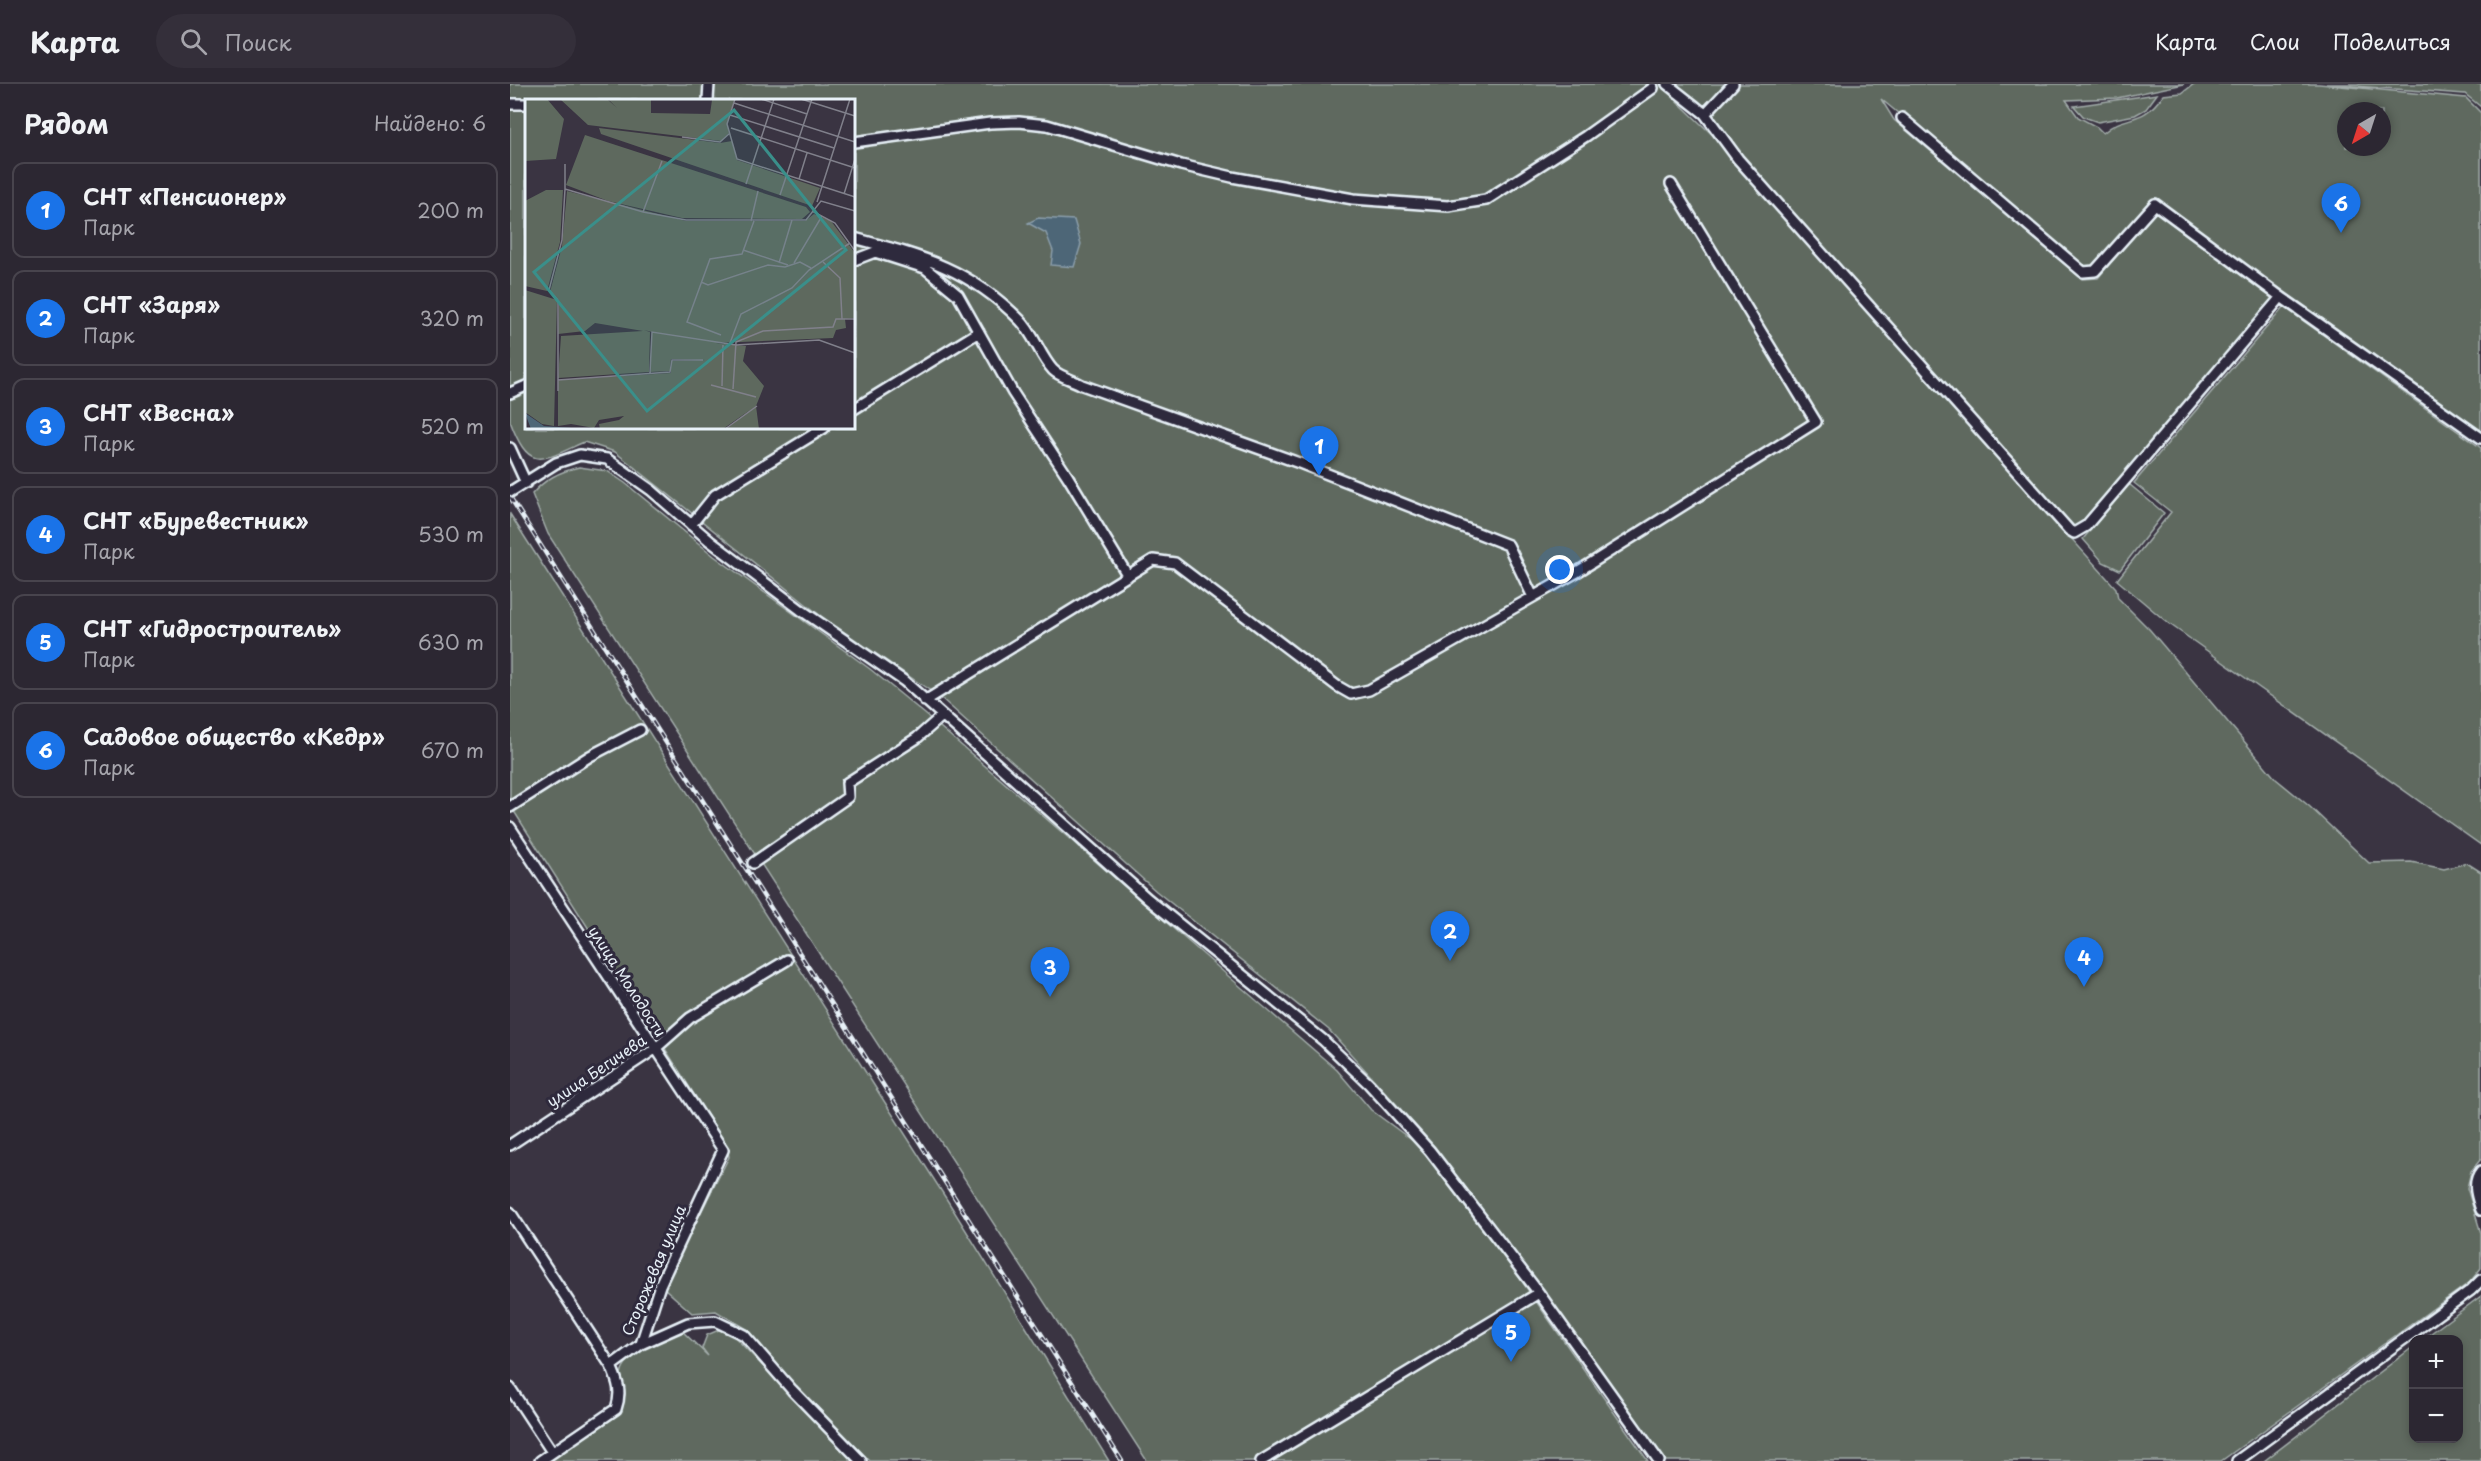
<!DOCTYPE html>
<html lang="ru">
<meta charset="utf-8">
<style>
:root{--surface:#2c2732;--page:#342f3a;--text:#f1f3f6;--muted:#a6a5ac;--line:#48444d;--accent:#1a73e8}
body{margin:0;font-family:"Playpen Sans",sans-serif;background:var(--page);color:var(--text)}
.controls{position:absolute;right:18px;bottom:18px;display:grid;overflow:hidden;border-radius:12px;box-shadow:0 3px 9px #0003}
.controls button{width:54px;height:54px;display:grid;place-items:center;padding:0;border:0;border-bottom:2px solid var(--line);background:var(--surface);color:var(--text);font:30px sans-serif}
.compass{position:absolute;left:1827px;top:18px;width:54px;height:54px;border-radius:50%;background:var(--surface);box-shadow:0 3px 9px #0003;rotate:219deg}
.you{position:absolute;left:1050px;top:486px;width:21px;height:21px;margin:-15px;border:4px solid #fff;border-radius:50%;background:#1a73e8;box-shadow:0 0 0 9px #1a73e833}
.badge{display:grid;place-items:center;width:39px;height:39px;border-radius:50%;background:var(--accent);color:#fff;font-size:20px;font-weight:700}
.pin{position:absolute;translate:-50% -50px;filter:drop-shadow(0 2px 3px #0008)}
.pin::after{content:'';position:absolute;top:32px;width:21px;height:18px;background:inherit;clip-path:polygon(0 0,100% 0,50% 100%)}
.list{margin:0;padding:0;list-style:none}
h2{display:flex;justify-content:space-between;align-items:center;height:78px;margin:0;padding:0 24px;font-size:26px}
h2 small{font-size:20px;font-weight:400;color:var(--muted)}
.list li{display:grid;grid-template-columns:39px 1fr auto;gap:18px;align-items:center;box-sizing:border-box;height:96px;margin:0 12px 12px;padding:0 12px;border:2px solid var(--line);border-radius:12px}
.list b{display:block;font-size:22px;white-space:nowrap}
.list p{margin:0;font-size:20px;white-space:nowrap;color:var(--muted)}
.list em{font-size:20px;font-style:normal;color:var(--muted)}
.icon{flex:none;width:33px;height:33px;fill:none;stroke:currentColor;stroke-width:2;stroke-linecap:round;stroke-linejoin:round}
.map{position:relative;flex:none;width:1971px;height:1377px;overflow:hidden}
header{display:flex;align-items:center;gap:36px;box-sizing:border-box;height:84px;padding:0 30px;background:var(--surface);border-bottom:2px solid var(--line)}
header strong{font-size:28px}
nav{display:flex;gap:33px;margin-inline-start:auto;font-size:21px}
.search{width:420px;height:54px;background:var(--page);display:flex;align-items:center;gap:15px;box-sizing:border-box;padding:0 21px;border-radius:33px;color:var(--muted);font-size:22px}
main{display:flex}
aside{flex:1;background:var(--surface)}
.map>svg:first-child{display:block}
.green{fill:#5e695e;stroke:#a3adab;stroke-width:1.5;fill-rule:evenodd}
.water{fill:#4d6677;stroke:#8b9eab;stroke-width:1.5}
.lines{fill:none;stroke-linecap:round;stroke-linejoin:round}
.minor-casing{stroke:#e8f1f8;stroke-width:14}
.minor{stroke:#2f2a3d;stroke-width:9}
.rail-casing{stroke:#e8f1f8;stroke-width:4.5}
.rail{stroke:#2f2a3d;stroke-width:2;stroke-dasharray:7;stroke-linecap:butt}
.labels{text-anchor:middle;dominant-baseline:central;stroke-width:6;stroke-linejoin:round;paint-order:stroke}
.street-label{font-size:15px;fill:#e8f1f8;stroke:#2f2a3d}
.inset-road{fill:none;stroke:#80808b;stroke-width:1.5}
.view{fill:#3a8f8a;fill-opacity:0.15;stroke:#3a8f8a;stroke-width:3}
.inset-edge{fill:none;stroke:#e8f1f8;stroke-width:3}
</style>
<header>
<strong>Карта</strong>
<div class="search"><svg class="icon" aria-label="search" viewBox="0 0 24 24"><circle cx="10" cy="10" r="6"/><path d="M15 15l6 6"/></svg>Поиск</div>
<nav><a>Карта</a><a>Слои</a><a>Поделиться</a></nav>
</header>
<main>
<aside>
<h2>Рядом<small>Найдено: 6</small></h2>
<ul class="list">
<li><span class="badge">1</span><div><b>СНТ «Пенсионер»</b><p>Парк</p></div><em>200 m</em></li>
<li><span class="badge">2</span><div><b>СНТ «Заря»</b><p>Парк</p></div><em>320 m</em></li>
<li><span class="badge">3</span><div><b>СНТ «Весна»</b><p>Парк</p></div><em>520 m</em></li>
<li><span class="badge">4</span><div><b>СНТ «Буревестник»</b><p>Парк</p></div><em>530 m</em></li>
<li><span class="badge">5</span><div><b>СНТ «Гидростроитель»</b><p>Парк</p></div><em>630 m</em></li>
<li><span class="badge">6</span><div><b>Садовое общество «Кедр»</b><p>Парк</p></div><em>670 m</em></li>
</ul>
</aside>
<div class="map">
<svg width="1971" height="1377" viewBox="0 0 1971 1377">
<rect width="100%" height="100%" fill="#3a3442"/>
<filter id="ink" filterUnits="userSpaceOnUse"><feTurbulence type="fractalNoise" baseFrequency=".0167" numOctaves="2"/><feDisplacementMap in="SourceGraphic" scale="12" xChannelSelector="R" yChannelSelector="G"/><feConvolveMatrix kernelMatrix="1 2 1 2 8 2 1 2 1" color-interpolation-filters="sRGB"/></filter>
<g filter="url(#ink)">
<!-- green -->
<path class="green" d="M0,0H1149L1212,60L1395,270L1606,504L1608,514L1640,546L1766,695L1799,722L1859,779L1901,778L1934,785L1957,779L1971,788V1075L1961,1087L1957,1104L1971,1149V1184L1960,1198L1711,1377H1156L1032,1204L925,1063L819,946L646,807L431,614L311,532L105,368L74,358C32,377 19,389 0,337ZM16,16H344V344H16Z
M1166,0H1674L1607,14L1556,16L1568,33L1587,43L1593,49C1617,28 1631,43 1653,11L1672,9L1684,0H1809L1956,14L1971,29V346L1642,115L1584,183H1574L1371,15L1384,36L1572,195L1588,194L1644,127L1764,215L1568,444L1561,443L1232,72L1189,17ZM1836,27H1872V63H1836Z
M1816,0H1971V23L1955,10Z
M1647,10L1636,25L1625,31L1588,38L1574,33L1564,22Z
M1774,223L1971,364V761L1658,539L1607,496L1661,428L1624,399Z
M69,383L97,387L115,399L204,472L360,585L415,630L827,986L861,1026L907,1060L1009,1193L1138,1377H637L38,450L22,410C35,395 49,388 69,383Z
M1619,400L1654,429L1610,486L1593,478L1573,455Z
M0,430L439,1119L599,1377H360L274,1289L238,1246L206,1227L182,1229L153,1203L219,1073L217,1062L0,721Z
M1971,1212V1377H1754L1903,1263L1904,1354H1948V1256L1913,1255Z
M211,1245L222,1250L344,1377H28L100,1331L115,1311C114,1305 111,1298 111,1292C112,1269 153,1255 171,1246L198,1272L192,1264L197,1251Z"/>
<!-- water -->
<path class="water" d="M528,134L564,136L571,160L564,183L541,181L543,167L536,149L518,139Z"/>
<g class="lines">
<!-- minor casing -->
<g class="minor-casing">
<path id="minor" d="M1157,0L1195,30L1228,75L1559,446L1564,449L1576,442L1771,213
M198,16L199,0
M0,20H16
M1195,30L1223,0
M1392,34L1573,188L1585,187L1645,120L1771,213L1971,354
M344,58L480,39L509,38L537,41L671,81L722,93L843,115L938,122L976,116L1076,52L1143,4
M344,154C411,172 459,184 510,236C524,250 530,272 543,286C550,293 564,296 572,301L792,380L998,461L1023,513
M344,176L365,168L415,184L448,211L503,309L558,393L618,492
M0,309L16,302
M344,325L469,248
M0,364L16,399
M0,408L46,379L70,371L97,375L141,406L200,457L291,526L394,597L638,815L813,956L859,1000L920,1067L1029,1209L1149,1377
M181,441L205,411L314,344
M415,617L643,476L665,479L827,602L841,610L859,606L1067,488L1306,338L1161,100
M0,723L80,672L130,646
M0,743L213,1066L150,1201L131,1260L101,1282C108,1298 112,1308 106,1325L30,1377
M243,779L338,713L337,699L407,654L432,632
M0,1061L145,965L180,934L277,876
M1971,1087C1961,1099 1967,1113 1971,1126
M0,1128L101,1282
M131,1260L178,1239L205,1237L234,1251L282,1306L351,1377
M0,1304L42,1368
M751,1377L1029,1209
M1727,1377L1961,1206L1971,1196"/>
</g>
<!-- minor -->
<use href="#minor" class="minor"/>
<!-- rail casing -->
<g class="rail-casing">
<path id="rail" d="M0,413L612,1377"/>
</g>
<!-- rail -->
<use href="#rail" class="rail"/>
</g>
</g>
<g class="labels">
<!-- street labels -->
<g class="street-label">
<text transform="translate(118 897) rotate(57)">улица Молодости</text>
<text transform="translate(86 986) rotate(-34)">улица Бегичева</text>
<text transform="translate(143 1186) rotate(-67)">Сторожевая улица</text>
</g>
</g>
<!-- overview -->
<g transform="translate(15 15)">
<rect width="330" height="330" fill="#3a3442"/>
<path d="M0,0H22L39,20L31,60L0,62ZM35,0H82L92,9L83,0H126V14L185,15L187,1L210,0L202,24L204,34L196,42L63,26ZM74,29L195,44L207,42L212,61L295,89L287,107L76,35ZM60,36L281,108L285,113L277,120L157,119L83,102L41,86ZM21,91H38L35,143L22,192L0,187V102ZM42,92L161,122H280L289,115L306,122L330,154V219L320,220L321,229L311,231L308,239L191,244L221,247L218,262L239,287L231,307L234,330H201L225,311L198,330H75L74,325L94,321L99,317L74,321L69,329L46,325L33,327V281L146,274V262L180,261L146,260L145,272L125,273L127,233L119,231L125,233L124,273L33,279L36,237L118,232L70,224L60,232L33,235L34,201L25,193L37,147ZM0,191L32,201L29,327L17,325L0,313Z" fill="#5e695e"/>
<path d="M0,314L19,327L61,330H6Z" fill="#4d6677"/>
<path class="inset-road" d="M210,0L202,25L212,60L330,98M236,0L282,15M276,0L330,17M209,4L330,43M205,16L309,49M206,29L330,69M157,38L195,43L205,34M40,65V90M274,80L282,54M221,85L249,0M319,95L330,60M255,96L287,0M292,103L325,0M287,112L310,124L330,152M118,113L137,62M226,122L233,92M218,151L263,166M298,163L315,179L317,220M254,164L267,121M269,164L297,117M176,183L183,186L243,166L260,168L275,163L286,169M196,236L162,223L185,160L217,155L229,122M205,244L216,215L267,189L284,171L325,144M125,274L127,233L211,246L294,241L330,254M33,281L145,273L147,261H178M186,286L231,298M197,287L198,246M208,290L211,243L238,232L308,228L311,220H330M33,292V201L24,191L37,141L40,90L118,113L161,121H281L296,102L330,112M200,330L232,307"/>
<path class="view" d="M209,11L321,151L122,312L9,173Z"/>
<rect width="330" height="330" class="inset-edge"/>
</g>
</svg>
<div class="controls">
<button>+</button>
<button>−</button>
</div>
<svg class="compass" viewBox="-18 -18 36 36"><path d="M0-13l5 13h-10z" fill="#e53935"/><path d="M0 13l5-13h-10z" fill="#a6a5ac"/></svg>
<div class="you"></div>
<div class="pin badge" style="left:809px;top:392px">1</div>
<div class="pin badge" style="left:940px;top:877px">2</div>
<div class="pin badge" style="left:540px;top:913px">3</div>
<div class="pin badge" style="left:1574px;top:903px">4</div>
<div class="pin badge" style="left:1001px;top:1278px">5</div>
<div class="pin badge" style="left:1831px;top:149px">6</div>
</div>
</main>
